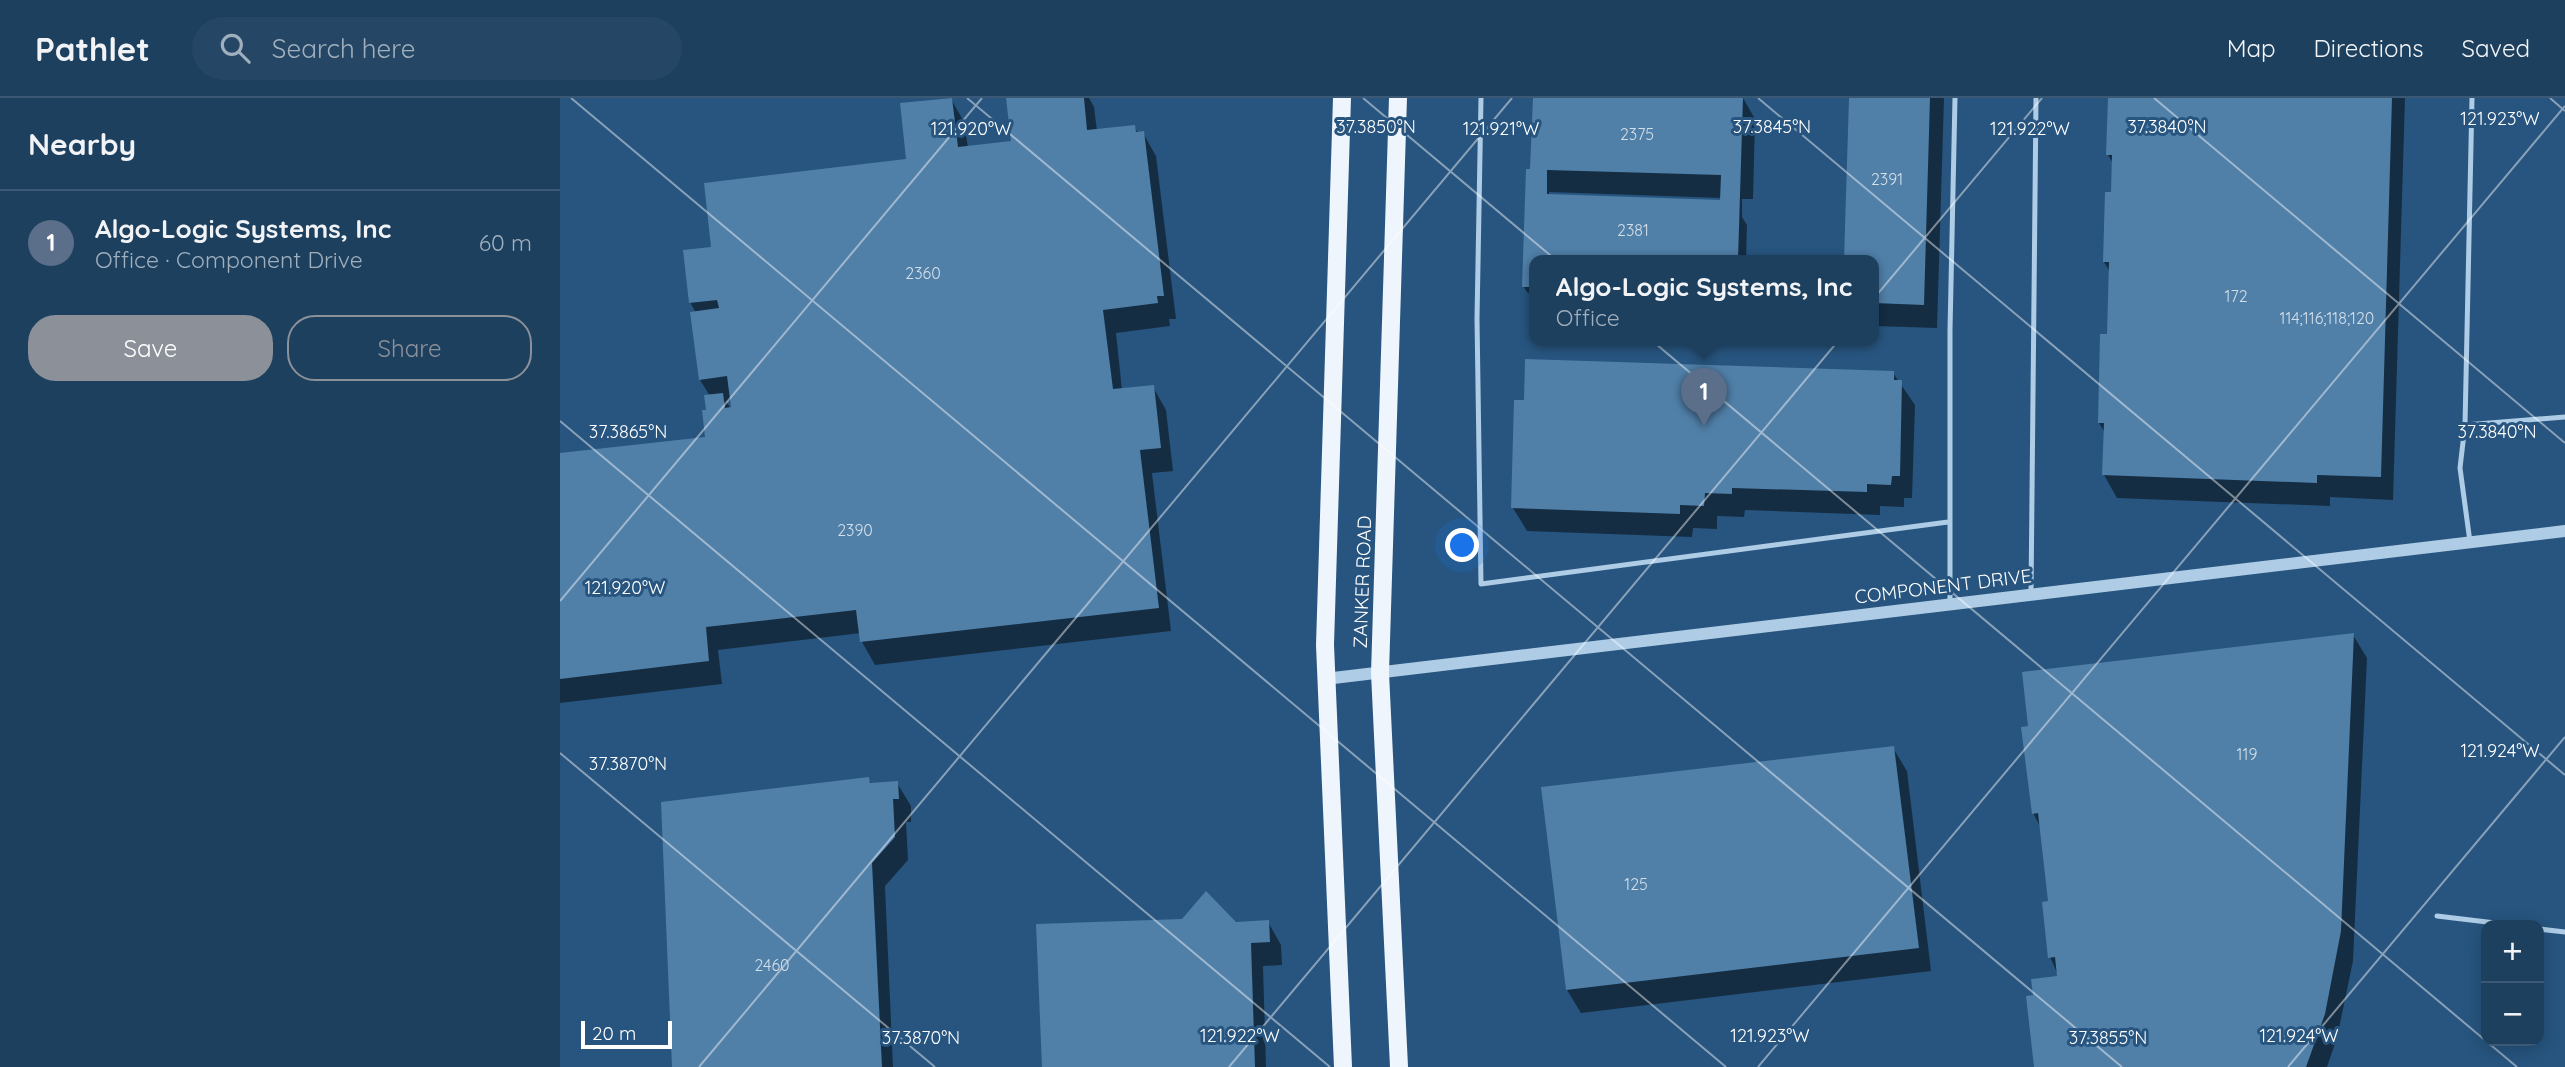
<!DOCTYPE html>
<meta charset="utf-8">
<style>
:root{--surface:#1d405f;--page:#254765;--text:#f1f3f6;--muted:#a0afbd;--line:#3b5974;--accent:#8c9099}
body{margin:0;font-family:Quicksand,sans-serif;background:var(--page);color:var(--text)}
.controls{position:absolute;right:21px;bottom:21px;display:grid;overflow:hidden;border-radius:14px;box-shadow:0 4px 18px #0003}
.controls button{width:63px;height:63px;display:grid;place-items:center;padding:0;border:0;border-bottom:2px solid var(--line);background:var(--surface);color:var(--text);font:35px sans-serif}
.scale{position:absolute;left:21px;bottom:18px;width:91px;box-sizing:border-box;padding-left:7px;border:4px solid #fff;border-top:0;font-size:19px;line-height:24px;white-space:nowrap;color:#fff;-webkit-text-stroke:5px #27557f;paint-order:stroke}
.you{position:absolute;left:903px;top:448px;width:24px;height:24px;margin:-18px;border:5px solid #fff;border-radius:50%;background:#1a73e8;box-shadow:0 0 0 10px #1a73e833}
.badge{display:grid;place-items:center;width:46px;height:46px;border-radius:50%;background:var(--accent);color:#fff;font-size:23px;font-weight:700}
.pin{position:absolute;translate:-50% -58px;filter:drop-shadow(0 2px 4px #0008)}
.pin::after{content:'';position:absolute;top:37px;width:24px;height:21px;background:inherit;clip-path:polygon(0 0,100% 0,50% 100%)}
.popup{position:absolute;left:969px;top:157px;width:350px;height:91px;box-sizing:border-box;display:grid;place-content:center;border-radius:14px;background:var(--surface);filter:drop-shadow(0 2px 5px #0005);font-size:23px;white-space:nowrap;color:var(--muted)}
.popup b{font-size:26px;color:var(--text)}
.popup::after{content:'';position:absolute;left:50%;top:100%;margin-left:-14px;border:14px solid transparent;border-top-color:var(--surface)}
.list{margin:0;padding:0;list-style:none}
h2{display:flex;justify-content:space-between;align-items:center;height:91px;margin:0;padding:0 28px;font-size:30px}
h2 small{font-size:23px;font-weight:400;color:var(--muted)}
.list li{display:grid;grid-template-columns:46px 1fr auto;gap:21px;align-items:center;box-sizing:border-box;height:105px;padding:0 28px;border-top:2px solid var(--line)}
.list b{display:block;font-size:26px;white-space:nowrap}
.list p{margin:0;font-size:23px;white-space:nowrap;color:var(--muted)}
.list em{font-size:23px;font-style:normal;color:var(--muted)}
.actions{display:flex;gap:14px;padding:21px 28px}
.actions a{flex:1;padding:16px 0;border:2px solid var(--accent);border-radius:28px;text-align:center;font-size:24px;color:var(--accent)}
.actions .main{background:var(--accent);color:#fff}
.icon{flex:none;width:38px;height:38px;fill:none;stroke:currentColor;stroke-width:2;stroke-linecap:round;stroke-linejoin:round}
.map{position:relative;flex:none;width:2005px;height:969px;overflow:hidden}
header{display:flex;align-items:center;gap:42px;box-sizing:border-box;height:98px;padding:0 35px;background:var(--surface);border-bottom:2px solid var(--line)}
header strong{font-size:33px}
nav{display:flex;gap:38px;margin-inline-start:auto;font-size:24px}
.search{width:490px;height:63px;background:var(--page);display:flex;align-items:center;gap:18px;box-sizing:border-box;padding:0 24px;border-radius:38px;color:var(--muted);font-size:26px}
main{display:flex}
aside{flex:1;background:var(--surface)}
.map>svg:first-child{display:block}
.shadow{fill:#0007;fill-rule:evenodd}
.building{fill:#507fa8;fill-rule:evenodd}
.lines{fill:none;stroke-linecap:round;stroke-linejoin:round}
.service{stroke:#aecce5;stroke-width:5}
.tertiary{stroke:#aecce5;stroke-width:12}
.primary{stroke:#eff5fd;stroke-width:18}
.ticks{fill:none;stroke:#fff;stroke-width:2;stroke-opacity:0.45}
.labels{text-anchor:middle;dominant-baseline:central;stroke-width:6;stroke-linejoin:round;paint-order:stroke}
.number-label{font-size:16px;fill:#d3dfe9}
.street-label{font-size:19px;fill:#fff;stroke:#27557f}
.ticks-label{font-size:18px;text-anchor:middle;fill:#fff;stroke:#27557f;stroke-width:6;stroke-linejoin:round;paint-order:stroke}
</style>
<header>
<strong>Pathlet</strong>
<div class="search"><svg class="icon" aria-label="search" viewBox="0 0 24 24"><circle cx="10" cy="10" r="6"/><path d="M15 15l6 6"/></svg>Search here</div>
<nav><a>Map</a><a>Directions</a><a>Saved</a></nav>
</header>
<main>
<aside>
<h2>Nearby<small></small></h2>
<ul class="list">
<li><span class="badge" style="background:#5c6f8a">1</span><div><b>Algo-Logic Systems, Inc</b><p>Office · Component Drive</p></div><em>60 m</em></li>
</ul>
<div class="actions"><a class="main">Save</a><a>Share</a></div>
</aside>
<div class="map">
<svg width="2005" height="969" viewBox="0 0 2005 969">
<rect width="100%" height="100%" fill="#27557f"/>
<!-- shadow -->
<path class="shadow" d="M448,0H529L534,9L537,33L574,29L578,35H583L596,58L616,221H609L610,228L556,235L562,292L593,289L606,312L613,373L592,375L611,533L315,567L302,544L301,535L158,552L162,586L0,605V357L147,340L150,298L140,282L136,215L130,204L153,150L348,62L391,1L404,24L408,50L453,45ZM172,302L174,316L166,303Z
M975,0H1183L1195,21L1193,101H1182V119L1187,127L1186,162H974V198L967,194L964,189L974,73ZM989,94L1162,100V103L989,98Z
M1291,0H1384L1377,230L1314,228V162Z
M1549,0H1845L1833,402L1770,399V408L1557,400L1544,377L1545,335L1539,325L1548,238L1550,174L1544,164L1554,67L1548,57Z
M1333,275L1355,307L1352,400H1344V409L1320,408V417L1185,412L1184,419L1157,418V431L1133,430L1132,439L967,433L953,410Z
M1793,537L1807,560L1793,863L1777,940L1767,969H1475V899L1499,879L1490,859V804L1481,730L1473,715Z
M1333,650L1347,673L1371,873L1021,915L1007,892Z
M308,681L312,686L337,685L351,708V724H346L348,762L325,788L333,969H115Z
M708,824L721,847L722,867L703,868L706,969H484L675,826Z"/>
<!-- building -->
<path class="building" d="M392,0L398,49L451,43L446,0H524L527,32L575,27L576,34L584,33L604,198H597L598,205L543,212L553,291L594,287L601,350L580,352L599,510L300,544L296,512L146,529L149,563L0,581V355L145,339L142,312H146L144,297L163,295L165,310L171,309L167,278L139,282L130,214L159,210L157,202L129,205L123,152L151,149L144,85L346,61L340,5Z
M973,0H1183L1178,162H974V196H971V189H962L966,71H970ZM987,72L1161,77L1160,102L987,96Z
M1289,0H1370L1364,207L1314,205V162H1284Z
M1548,0H1832L1821,379L1757,377V385L1542,377L1544,325H1538L1540,236H1547L1549,164H1543L1545,94H1551L1552,57H1546Z
M965,261L1334,273V282H1342L1340,378H1332L1331,387L1307,386V394L1172,390V396L1145,395L1144,408L1120,407V416L951,410L954,302H964Z
M1794,535L1781,833L1765,916L1746,969H1474L1466,898L1473,897L1471,881L1497,878L1495,859L1488,860L1482,804L1488,803L1478,715L1472,716L1461,629L1468,628L1462,574Z
M1334,648L1359,850L1006,892L981,689Z
M309,679L310,685L338,683L339,701H333L335,739L312,765L322,969H112L101,704Z
M646,793L676,824L709,822L710,844L691,845L695,969H482L476,826L622,821Z"/>
<g class="lines">
<!-- service -->
<path class="service" d="M921,0L917,221L921,486L1388,424
M1905,327L2005,319
M1910,444L1900,370L1905,327L1912,0
M1471,496L1476,0
M1390,506V232L1395,0
M1877,818L1952,827
M1979,831L2005,834"/>
<!-- tertiary -->
<path class="tertiary" d="M765,581L2005,433"/>
<!-- primary -->
<path class="primary" d="M782,0L765,547L783,969
M838,0L820,575L839,969"/>
</g>
<!-- ticks -->
<path class="ticks" d="M11,0L1166,969M407,0L1562,969M803,0L1957,969M1198,0L2005,677M1594,0L2005,345M1990,0L2005,13M0,323L770,969M0,503L422,0M0,655L375,969M139,969L952,0M669,969L1482,0M1198,969L2005,8M1728,969L2005,639"/>
<g class="labels">
<!-- number labels -->
<g class="number-label">
<text x="1077" y="36">2375</text>
<text x="1327" y="81">2391</text>
<text x="1073" y="132">2381</text>
<text x="363" y="175">2360</text>
<text x="1676" y="198">172</text>
<text x="1767" y="220">114;116;118;120</text>
<text x="295" y="432">2390</text>
<text x="1687" y="656">119</text>
<text x="1076" y="786">125</text>
<text x="212" y="867">2460</text>
</g>
<!-- street labels -->
<g class="street-label">
<text transform="translate(802 484) rotate(-88)">ZANKER ROAD</text>
<text transform="translate(1383 488) rotate(-7)">COMPONENT DRIVE</text>
</g>
</g>
<g class="ticks-label">
<text x="1940" y="27">121.923°W</text>
<text x="816" y="35">37.3850°N</text>
<text x="1212" y="35">37.3845°N</text>
<text x="1607" y="35">37.3840°N</text>
<text x="411" y="37">121.920°W</text>
<text x="941" y="37">121.921°W</text>
<text x="1470" y="37">121.922°W</text>
<text x="1937" y="340">37.3840°N</text>
<text x="68" y="340">37.3865°N</text>
<text x="65" y="496">121.920°W</text>
<text x="1940" y="659">121.924°W</text>
<text x="68" y="672">37.3870°N</text>
<text x="680" y="944">121.922°W</text>
<text x="1210" y="944">121.923°W</text>
<text x="1739" y="944">121.924°W</text>
<text x="361" y="946">37.3870°N</text>
<text x="1548" y="946">37.3855°N</text>
</g>
</svg>
<div class="controls">
<button>+</button>
<button>−</button>
</div>
<div class="scale">20 m</div>
<div class="you"></div>
<div class="pin badge" style="left:1144px;top:328px;background:#5c6f8a">1</div>
<div class="popup"><b>Algo-Logic Systems, Inc</b>Office</div>
</div>
</main>
